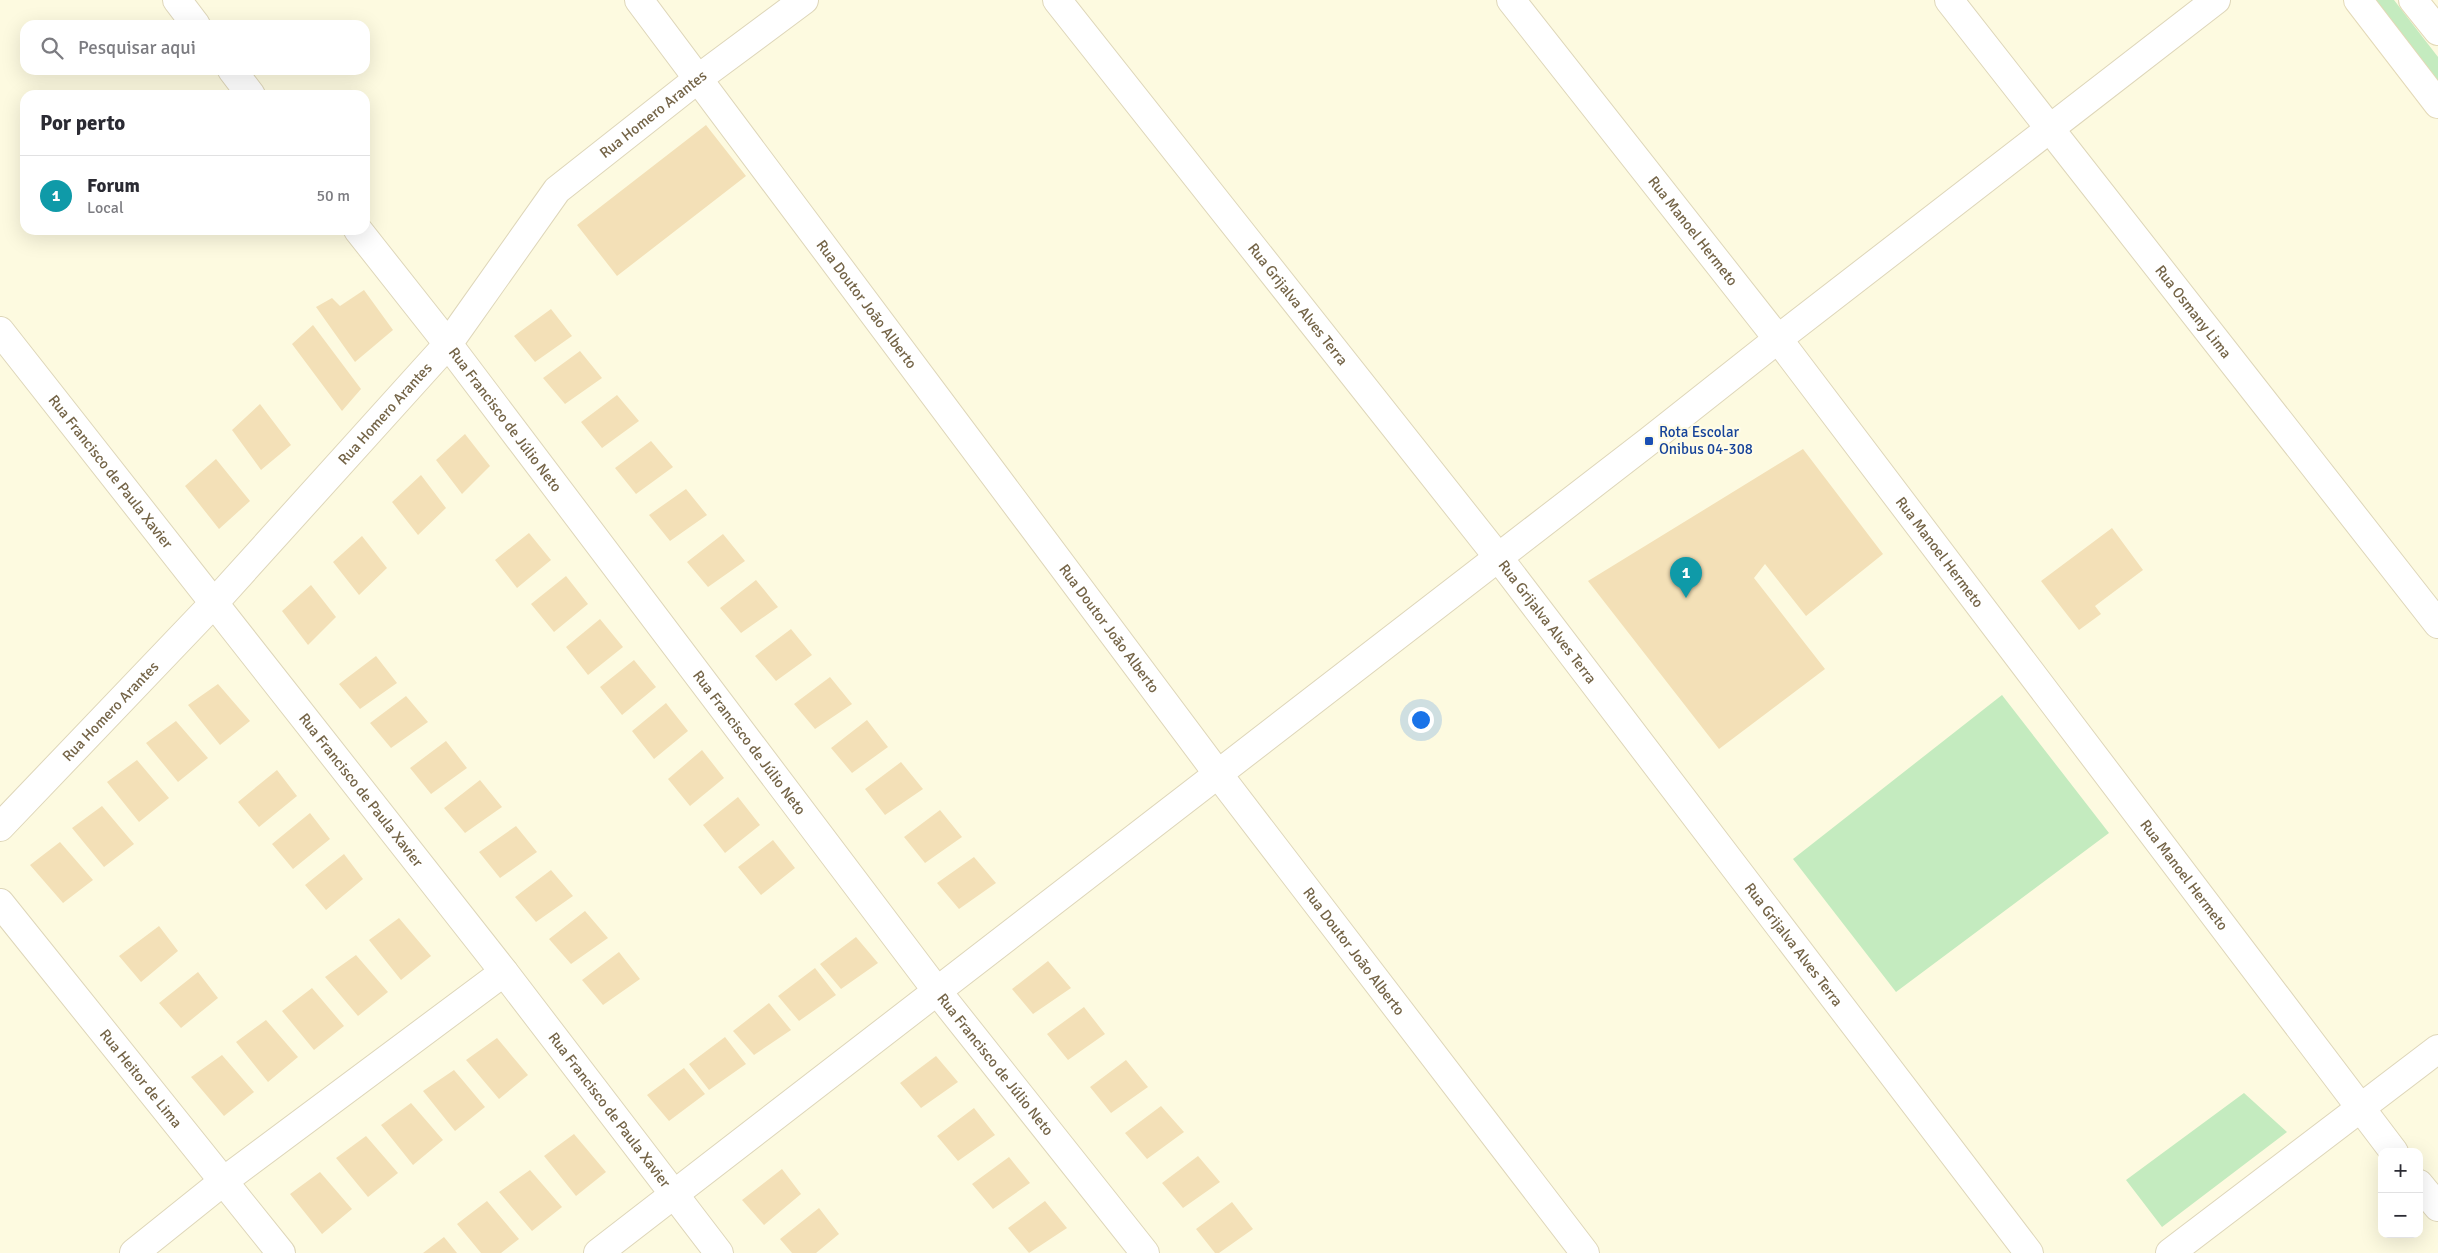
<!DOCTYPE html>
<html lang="pt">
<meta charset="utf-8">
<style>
:root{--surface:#fff;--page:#f2f2f3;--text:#2b2b33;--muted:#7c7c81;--line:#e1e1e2;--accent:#825c39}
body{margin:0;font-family:Signika,sans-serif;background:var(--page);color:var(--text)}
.controls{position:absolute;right:15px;bottom:15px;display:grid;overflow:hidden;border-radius:10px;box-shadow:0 5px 20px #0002}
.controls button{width:45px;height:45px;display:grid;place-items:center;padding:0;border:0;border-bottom:1px solid var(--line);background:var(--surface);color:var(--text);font:25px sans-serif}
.you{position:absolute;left:1420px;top:719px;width:18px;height:18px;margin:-12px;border:4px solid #fff;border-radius:50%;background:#1a73e8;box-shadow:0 0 0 8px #1a73e833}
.badge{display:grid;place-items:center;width:32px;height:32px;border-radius:50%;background:var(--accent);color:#fff;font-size:16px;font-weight:700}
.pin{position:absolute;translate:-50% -41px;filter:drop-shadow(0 1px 2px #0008)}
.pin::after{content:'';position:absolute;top:26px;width:18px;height:15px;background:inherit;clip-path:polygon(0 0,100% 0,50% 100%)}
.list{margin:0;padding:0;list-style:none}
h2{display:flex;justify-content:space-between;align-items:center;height:65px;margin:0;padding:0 20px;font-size:21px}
h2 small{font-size:16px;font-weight:400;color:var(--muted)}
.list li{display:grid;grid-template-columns:32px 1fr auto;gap:15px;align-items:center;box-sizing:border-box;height:80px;padding:0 20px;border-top:1px solid var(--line)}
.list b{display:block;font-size:19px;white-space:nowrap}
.list p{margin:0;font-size:16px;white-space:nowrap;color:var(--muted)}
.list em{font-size:16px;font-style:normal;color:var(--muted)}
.icon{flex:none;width:28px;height:28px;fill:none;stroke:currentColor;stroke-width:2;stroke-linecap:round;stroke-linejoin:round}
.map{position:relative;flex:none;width:2438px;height:1253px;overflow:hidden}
.search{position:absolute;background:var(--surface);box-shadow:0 5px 20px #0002;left:20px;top:20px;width:350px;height:55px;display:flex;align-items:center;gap:12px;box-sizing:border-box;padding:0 18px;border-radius:15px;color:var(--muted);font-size:19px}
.panel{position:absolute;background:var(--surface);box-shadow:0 5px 20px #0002;left:20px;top:90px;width:350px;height:145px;border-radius:15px}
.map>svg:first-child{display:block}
.green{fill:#c4ebbf}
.building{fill:#f3e0b7}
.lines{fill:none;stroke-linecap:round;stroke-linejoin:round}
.street-casing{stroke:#ded6b9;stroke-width:30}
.secondary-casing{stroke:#e3d9b7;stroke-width:30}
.street{stroke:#fff;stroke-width:28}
.secondary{stroke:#fff;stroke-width:28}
.transit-dot{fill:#1a4fb4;stroke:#fffce7;stroke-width:2}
.labels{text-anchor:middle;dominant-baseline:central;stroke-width:4.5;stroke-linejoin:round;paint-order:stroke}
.street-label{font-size:15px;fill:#746447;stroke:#fffce7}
.transit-label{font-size:15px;fill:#164399;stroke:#fffce7;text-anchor:start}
</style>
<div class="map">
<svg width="2438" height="1253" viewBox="0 0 2438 1253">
<rect width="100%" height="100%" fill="#fdfae0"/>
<!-- green -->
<path class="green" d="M2374,0H2394L2438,57V83Z
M2002,695L2109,833L1896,992L1793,859Z
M2244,1093L2287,1132L2162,1227L2126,1180Z"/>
<!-- building -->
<path class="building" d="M706,125L746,176L617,276L577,225Z
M364,290L393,330L355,362L316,307L332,298L340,306Z
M551,309L572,336L535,362L514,336Z
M313,325L361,389L342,411L292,344Z
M580,351L602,378L565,404L543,378Z
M617,395L639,421L602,448L581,422Z
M260,404L291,445L261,470L232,430Z
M465,434L490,466L462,494L436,460Z
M651,441L673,467L636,494L615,468Z
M1803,449L1883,554L1806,616L1765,564L1754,578L1825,669L1719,749L1588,581Z
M216,459L250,501L219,529L185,486Z
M421,475L446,508L418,535L392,502Z
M686,489L707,515L670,541L649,515Z
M2112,528L2143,570L2095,606L2101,614L2079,630L2041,581Z
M529,533L551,560L517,588L495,560Z
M723,534L745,561L708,587L687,562Z
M362,536L387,568L359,595L333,562Z
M566,576L588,604L554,632L531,604Z
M756,580L778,607L741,633L720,608Z
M311,585L336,617L308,645L282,611Z
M600,619L623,647L588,675L566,647Z
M791,629L812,655L776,681L755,656Z
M376,656L397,683L360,709L339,684Z
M634,660L656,687L622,715L600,687Z
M830,677L852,704L815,729L794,704Z
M218,684L250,721L220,745L188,705Z
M406,696L428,722L391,748L370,723Z
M666,703L688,731L654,759L632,731Z
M867,720L888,747L852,773L831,748Z
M176,721L208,758L178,782L146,743Z
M446,741L467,768L431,794L410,768Z
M702,750L724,778L690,806L668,779Z
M137,760L169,798L139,822L107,782Z
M901,762L923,789L885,815L865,789Z
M277,770L297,796L259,827L238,802Z
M480,780L502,807L465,833L444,808Z
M738,797L760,825L725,853L703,825Z
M102,806L134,844L104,867L72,828Z
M940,810L962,837L925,863L904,837Z
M310,813L330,839L293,869L272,844Z
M516,826L537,852L500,878L479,852Z
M773,840L795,868L761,895L738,867Z
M60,842L93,880L63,903L30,865Z
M344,854L363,879L326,910L305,885Z
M974,857L996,883L959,909L937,883Z
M551,870L573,896L536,922L515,897Z
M585,911L608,938L571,964L549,939Z
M399,918L431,956L401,980L369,940Z
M159,926L178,951L141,982L119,956Z
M856,937L878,963L841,989L820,964Z
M619,952L640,979L603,1005L582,980Z
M356,955L388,992L358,1016L325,977Z
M1048,961L1071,988L1033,1014L1012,989Z
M815,968L836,995L799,1021L778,996Z
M198,972L218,998L181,1028L159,1003Z
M312,988L344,1026L314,1050L282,1011Z
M769,1003L791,1030L754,1055L733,1031Z
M1084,1007L1105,1034L1068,1060L1047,1034Z
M266,1020L298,1057L268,1082L236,1042Z
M725,1037L746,1064L709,1090L689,1064Z
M497,1038L528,1075L499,1099L466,1060Z
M222,1055L254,1092L224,1116L191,1077Z
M936,1056L958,1082L921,1108L900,1083Z
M1126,1060L1148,1087L1111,1113L1090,1087Z
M684,1068L705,1094L669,1121L647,1095Z
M454,1070L485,1107L455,1131L423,1091Z
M411,1103L443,1140L413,1165L381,1125Z
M1161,1106L1184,1132L1147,1159L1125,1133Z
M974,1108L995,1135L958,1161L937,1136Z
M574,1134L606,1172L576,1196L544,1156Z
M366,1136L398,1173L368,1197L336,1158Z
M1198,1156L1220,1182L1183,1208L1162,1183Z
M1009,1157L1030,1183L993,1209L972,1184Z
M782,1169L801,1194L764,1225L742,1200Z
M530,1170L562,1207L532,1231L499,1192Z
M320,1172L352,1209L322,1234L290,1194Z
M487,1201L519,1239L501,1253H481L457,1224Z
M1045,1201L1067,1228L1029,1253L1008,1228Z
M1232,1202L1253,1229L1219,1253H1215L1196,1229Z
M819,1208L839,1234L816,1253H792L780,1239Z
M444,1237L457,1253H423Z"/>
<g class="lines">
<!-- street casing -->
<g class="street-casing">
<g id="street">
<path d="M177,0L196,25"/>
<path id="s1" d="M639,0L1218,774L1585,1253"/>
<path id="s2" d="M1057,0L1498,557L2029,1253"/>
<path id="s3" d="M1511,0L1778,339L2394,1152"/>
<path id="s4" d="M1949,0L2438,624"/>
<path d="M232,70L251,95"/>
<path id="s5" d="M358,230L448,344L937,991L1145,1253"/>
<path id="s6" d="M0,331L504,972L719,1253"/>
<path id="s7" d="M0,827L214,603L448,344L557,190L699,78L804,0"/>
<path id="s8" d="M0,903L281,1253"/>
<path d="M2419,1184L2438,1207"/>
<path d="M134,1253L225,1180L504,972"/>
<path d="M598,1253L1649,441L1778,339L2216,0"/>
<path d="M2170,1253L2438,1049"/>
</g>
</g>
<!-- secondary casing -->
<g class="secondary-casing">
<path id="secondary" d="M2358,0L2438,104
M2413,0L2438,31"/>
</g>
<!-- street -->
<use href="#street" class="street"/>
<!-- secondary -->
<use href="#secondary" class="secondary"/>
</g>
<!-- markers -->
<rect class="transit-dot" x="1644" y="436" width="10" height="10" rx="2.5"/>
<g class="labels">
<!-- street labels -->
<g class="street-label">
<text stroke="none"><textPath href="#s7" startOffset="970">Rua Homero Arantes</textPath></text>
<text stroke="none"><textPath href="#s3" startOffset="294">Rua Manoel Hermeto</textPath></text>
<text stroke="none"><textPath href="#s1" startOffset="380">Rua Doutor João Alberto</textPath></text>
<text stroke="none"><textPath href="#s2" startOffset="388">Rua Grijalva Alves Terra</textPath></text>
<text stroke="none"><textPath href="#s4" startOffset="396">Rua Osmany Lima</textPath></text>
<text stroke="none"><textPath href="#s7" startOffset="565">Rua Homero Arantes</textPath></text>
<text stroke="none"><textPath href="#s5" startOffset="240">Rua Francisco de Júlio Neto</textPath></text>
<text stroke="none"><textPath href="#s6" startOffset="179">Rua Francisco de Paula Xavier</textPath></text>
<text stroke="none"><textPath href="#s3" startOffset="699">Rua Manoel Hermeto</textPath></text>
<text stroke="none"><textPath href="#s2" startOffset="792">Rua Grijalva Alves Terra</textPath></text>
<text stroke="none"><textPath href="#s1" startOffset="785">Rua Doutor João Alberto</textPath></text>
<text stroke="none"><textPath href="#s7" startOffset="160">Rua Homero Arantes</textPath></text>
<text stroke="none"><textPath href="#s5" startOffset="645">Rua Francisco de Júlio Neto</textPath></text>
<text stroke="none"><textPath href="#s6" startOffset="584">Rua Francisco de Paula Xavier</textPath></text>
<text stroke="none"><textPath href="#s3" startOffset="1104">Rua Manoel Hermeto</textPath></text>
<text stroke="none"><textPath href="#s2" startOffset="1198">Rua Grijalva Alves Terra</textPath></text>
<text stroke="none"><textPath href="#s1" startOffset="1190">Rua Doutor João Alberto</textPath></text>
<text stroke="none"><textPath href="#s5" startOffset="1050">Rua Francisco de Júlio Neto</textPath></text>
<text stroke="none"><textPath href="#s8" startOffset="225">Rua Heitor de Lima</textPath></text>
<text stroke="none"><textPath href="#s6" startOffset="989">Rua Francisco de Paula Xavier</textPath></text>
</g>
<!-- transit labels -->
<g class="transit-label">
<text x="1659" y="432">Rota Escolar<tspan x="1659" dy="17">Onibus 04-308</tspan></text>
</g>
</g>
</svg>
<div class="controls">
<button>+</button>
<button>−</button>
</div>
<div class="you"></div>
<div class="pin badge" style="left:1686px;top:598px;background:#0f9aa8">1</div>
<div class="search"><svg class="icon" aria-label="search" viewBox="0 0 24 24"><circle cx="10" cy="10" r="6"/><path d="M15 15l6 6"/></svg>Pesquisar aqui</div>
<section class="panel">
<h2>Por perto<small></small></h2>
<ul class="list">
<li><span class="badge" style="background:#0f9aa8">1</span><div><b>Forum</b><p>Local</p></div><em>50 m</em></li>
</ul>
</section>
</div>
